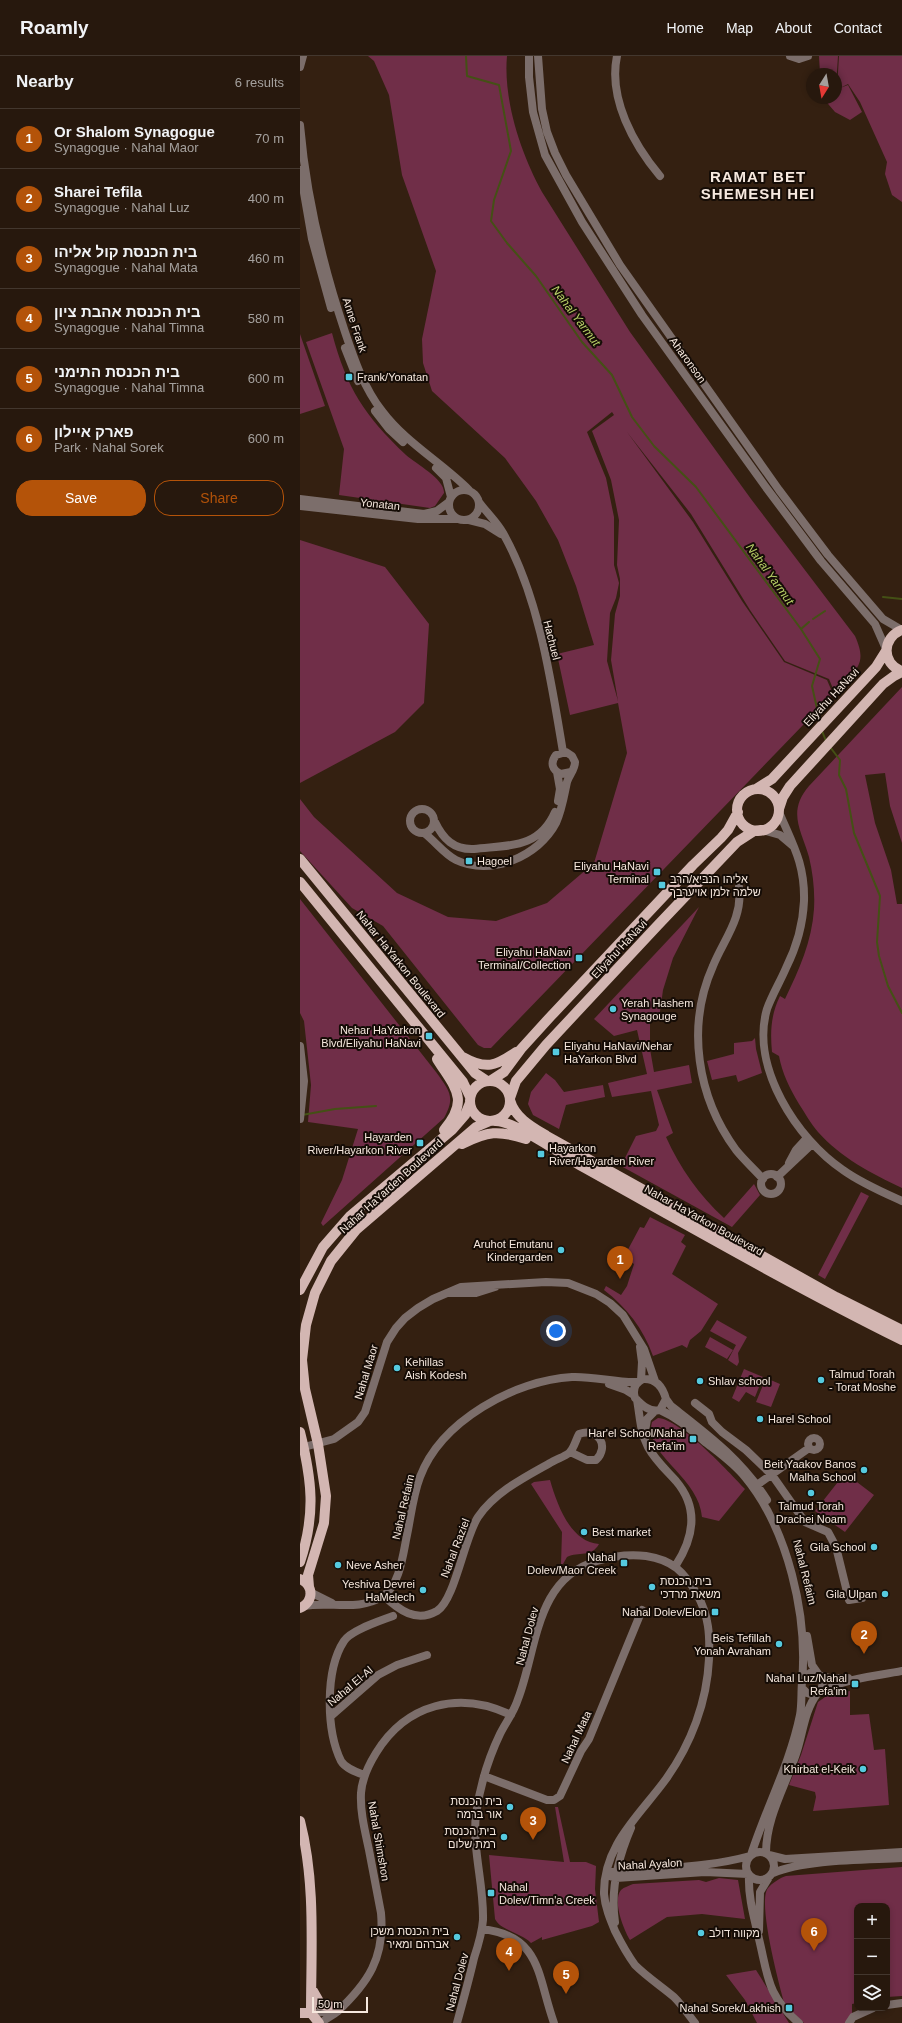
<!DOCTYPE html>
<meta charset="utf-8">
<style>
:root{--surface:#27180d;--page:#2f2116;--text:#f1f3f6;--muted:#a4a09d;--line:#43372e;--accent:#b45309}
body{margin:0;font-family:Arial,Heebo,sans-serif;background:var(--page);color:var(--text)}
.controls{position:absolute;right:12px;bottom:12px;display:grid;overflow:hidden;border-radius:8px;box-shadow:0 2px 6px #0003}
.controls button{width:36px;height:36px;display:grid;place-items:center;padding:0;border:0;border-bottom:1px solid var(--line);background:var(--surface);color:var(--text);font:20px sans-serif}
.compass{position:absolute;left:506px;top:12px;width:36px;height:36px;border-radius:50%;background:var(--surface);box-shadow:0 2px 6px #0003;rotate:191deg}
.scale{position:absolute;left:12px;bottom:10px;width:56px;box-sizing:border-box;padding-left:4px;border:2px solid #f6e8de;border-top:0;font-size:11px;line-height:14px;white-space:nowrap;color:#f6e8de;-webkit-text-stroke:3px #150c06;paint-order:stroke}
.you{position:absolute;left:256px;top:1275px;width:14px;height:14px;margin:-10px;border:3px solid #fff;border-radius:50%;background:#1a73e8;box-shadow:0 0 0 6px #1a73e833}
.badge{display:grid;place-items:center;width:26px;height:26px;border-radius:50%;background:var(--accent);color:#fff;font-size:13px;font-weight:700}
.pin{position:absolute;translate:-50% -33px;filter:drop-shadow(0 1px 2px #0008)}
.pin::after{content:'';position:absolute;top:21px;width:14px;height:12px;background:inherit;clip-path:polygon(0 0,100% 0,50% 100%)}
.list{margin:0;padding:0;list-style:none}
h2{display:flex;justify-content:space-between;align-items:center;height:52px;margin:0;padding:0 16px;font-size:17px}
h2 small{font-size:13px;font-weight:400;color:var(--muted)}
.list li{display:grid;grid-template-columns:26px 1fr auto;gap:12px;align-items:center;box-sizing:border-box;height:60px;padding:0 16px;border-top:1px solid var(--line)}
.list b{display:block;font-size:15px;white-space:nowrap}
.list p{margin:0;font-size:13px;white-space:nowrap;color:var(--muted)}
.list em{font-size:13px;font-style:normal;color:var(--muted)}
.actions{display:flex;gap:8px;padding:12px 16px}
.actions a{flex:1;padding:9px 0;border:1px solid var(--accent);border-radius:16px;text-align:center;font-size:14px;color:var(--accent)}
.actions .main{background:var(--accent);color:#fff}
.icon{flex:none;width:22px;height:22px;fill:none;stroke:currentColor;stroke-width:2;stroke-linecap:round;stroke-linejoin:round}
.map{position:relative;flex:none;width:602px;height:1967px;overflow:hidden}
header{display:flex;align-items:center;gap:24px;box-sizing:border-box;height:56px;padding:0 20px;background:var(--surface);border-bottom:1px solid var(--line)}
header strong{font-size:19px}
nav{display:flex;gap:22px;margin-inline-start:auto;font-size:14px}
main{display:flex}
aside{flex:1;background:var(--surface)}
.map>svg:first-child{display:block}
.green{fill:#702e48;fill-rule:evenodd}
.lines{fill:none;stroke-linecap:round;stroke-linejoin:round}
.stream{stroke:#445015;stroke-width:2}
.minor{stroke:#7c6e6b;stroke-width:8}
.major{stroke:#d3b6b2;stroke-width:10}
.poi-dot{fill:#55cadf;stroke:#150c06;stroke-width:1.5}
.labels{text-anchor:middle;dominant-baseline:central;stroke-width:4;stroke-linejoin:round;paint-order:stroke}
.street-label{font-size:11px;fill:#f6e8de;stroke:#150c06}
.poi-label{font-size:11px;fill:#f6e8de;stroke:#150c06;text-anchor:end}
.water-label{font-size:12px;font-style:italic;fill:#b8d067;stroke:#150c06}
.district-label{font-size:15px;font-weight:bold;letter-spacing:1px;fill:#f6e8de;stroke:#150c06}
</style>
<header>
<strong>Roamly</strong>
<nav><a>Home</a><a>Map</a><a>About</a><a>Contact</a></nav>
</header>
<main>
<aside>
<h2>Nearby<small>6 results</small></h2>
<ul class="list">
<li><span class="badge">1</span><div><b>Or Shalom Synagogue</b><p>Synagogue · Nahal Maor</p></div><em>70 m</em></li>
<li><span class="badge">2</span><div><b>Sharei Tefila</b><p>Synagogue · Nahal Luz</p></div><em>400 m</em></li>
<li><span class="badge">3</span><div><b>בית הכנסת קול אליהו</b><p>Synagogue · Nahal Mata</p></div><em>460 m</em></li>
<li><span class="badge">4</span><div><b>בית הכנסת אהבת ציון</b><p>Synagogue · Nahal Timna</p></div><em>580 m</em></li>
<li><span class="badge">5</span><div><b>בית הכנסת התימני</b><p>Synagogue · Nahal Timna</p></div><em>600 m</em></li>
<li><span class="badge">6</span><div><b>פארק איילון</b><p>Park · Nahal Sorek</p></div><em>600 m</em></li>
</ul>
<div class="actions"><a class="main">Save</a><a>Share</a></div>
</aside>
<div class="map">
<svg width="602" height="1967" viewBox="0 0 602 1967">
<rect width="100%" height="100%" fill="#342011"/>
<!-- green -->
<path class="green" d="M68,0H207C203,44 221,98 242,136L330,276L451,443L555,580C569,611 554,614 534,635L529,623L485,605L450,554L391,458L327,376L393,466L442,545L484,606L527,624L533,638L191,992H184L178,989L83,870L52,852L0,795V743L14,761L97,837L148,861L196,865L247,847L294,807L327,697L318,647L270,659L257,598L294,589L276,530L258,484L236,445L205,402L132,335L123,307L122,283L136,215L102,119L89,39L74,5ZM312,356L314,359L292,375L311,424L319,464L317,509L320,523V540L315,558L311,604L318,645L307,605L310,557L316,542L319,527L314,509V461L306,422L287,376Z
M519,0H538L536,31L537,32L539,0H602V146L592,139L585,118L587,106L560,46L548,28L540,32L548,29L562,56L550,64L535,56L523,42H536V18H520Z
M32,277C47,333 64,359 106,399C116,408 145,423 144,437L135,450L130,452L39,439L44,393L6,286Z
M0,278L25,350L0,358Z
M0,484L85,511L129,568L124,647L95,676L0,727Z
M602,631V787L590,750L585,717L565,719L575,767L591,814L597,848H602V1132C572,1118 540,1101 518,1076C511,1068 505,1057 499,1048C490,1033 482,1017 479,1000L472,996C470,976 471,958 480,940L485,943C499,914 512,885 514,853C515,835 513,818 509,801C501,773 487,756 509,730Z
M0,843L136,1016C149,1034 156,1041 144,1062L23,1170L21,1167L42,1124L58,1073L8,1066L11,1029L4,965L0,957Z
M399,851L373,902L363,934L359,963L350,962V993L354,1016L389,1009L392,1027L357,1034L373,1077L366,1081C380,1112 399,1139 424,1162L454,1128L460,1139L432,1171L321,1110L336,1080L356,1075L359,1069L351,1035L312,1041L308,1027L347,1018L337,974L314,980L294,963Z
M455,982L456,993L462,1017L438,1026L436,1019L412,1024L407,1005L434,998V987L452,985Z
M246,1017L255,1024L264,1036L303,1029L305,1041L266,1049L259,1073L233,1059L228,1048L231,1036Z
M561,1136L569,1140L525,1223L518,1219Z
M350,1161L385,1179L381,1186L386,1190L372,1218L418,1248L401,1275L390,1284L387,1292L382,1289L353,1300C343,1272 327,1252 304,1234L306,1230L321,1239L327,1230L334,1208L324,1201L340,1171L344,1172Z
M417,1264L447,1281L438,1297L439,1306L437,1310L428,1304L436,1289L410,1275Z
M410,1281L433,1294L427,1303L405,1291Z
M444,1313L463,1321L455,1341L446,1336L439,1346L432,1342Z
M466,1322L480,1328L471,1351L456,1346Z
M358,1362C380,1363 429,1416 445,1433L419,1465L402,1461C399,1420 343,1399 352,1366Z
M545,1417L574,1439L545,1476L515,1455Z
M250,1424C257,1448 270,1486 299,1488C291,1502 279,1495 267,1501L263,1508H261L262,1476L231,1428L234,1426Z
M550,1635V1659L569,1658L574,1694L585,1693L589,1749L513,1755L516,1741L515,1736L489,1729L501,1699L518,1646L528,1639Z
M255,1751H258L270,1806H286L296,1810L295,1833L299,1866L292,1870L242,1884V1881L231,1887C221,1877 200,1874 195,1863L189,1799L264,1806Z
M602,1811V1940L587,1941V1850H557V1947L552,1948V1959L546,1967H504L489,1953L484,1946C479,1928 457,1845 468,1832C471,1828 481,1821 486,1820Z
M419,1822L438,1824L445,1863L402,1858L367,1861L330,1884C324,1874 312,1845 321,1834C324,1831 329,1830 333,1828L399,1824L406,1826Z
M456,1914L489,1967H457L445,1944L426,1919Z"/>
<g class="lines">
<!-- stream -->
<path class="stream" d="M166,0L167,20L199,29L211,95L194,144L191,165L207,187L236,220L282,286L312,319L332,361L354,390L396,431L501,573L520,603L512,630L520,666
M583,541L602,543
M513,563L525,555
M501,573L509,566
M522,675L526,685
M530,691L540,704L539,719L546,733L554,777L580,840L577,886L579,900L588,930L602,957
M2,1059L35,1053L76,1050"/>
<!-- minor -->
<path class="minor" d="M229,0V21L233,56L245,99L282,166L342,259L465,430L521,505L575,568L586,593
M238,0L242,53L247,76L255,97L266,119L320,209L479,434L528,499L583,563L602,574
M317,0C308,43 334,89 360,120
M490,0L499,3L508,0
M0,11L3,0
M0,69C6,139 23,210 45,276C54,303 64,332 82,355C106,387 141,406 169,434
M0,114L12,183L31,252
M45,292L58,325
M75,355L89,373L103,386
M136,412L146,422L151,441
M149 449a15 15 0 1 1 30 0a15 15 0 1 1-30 0Z
M0,443L124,458L137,455L149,446
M179,446C187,457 197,466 203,477C239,541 251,624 263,696
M0,450L118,463H158
M169,464L185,468L201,478
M257,716L260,733L258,745
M110 765a12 12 0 1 1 24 0a12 12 0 1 1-24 0Z
M479,756C493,789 505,808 504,845C503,868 496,892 486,912C480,926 472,939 467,953C450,1011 497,1083 543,1114C561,1127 582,1136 602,1145
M135,766C143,783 154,794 174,793C208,789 239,793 255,756
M463,774L480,779L493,790
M124,777C135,785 144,798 156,804C191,821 239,800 256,767C262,754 264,740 267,726C269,719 275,714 275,706L272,700L266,696L256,699C250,707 252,714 261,718L271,716
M439,831C443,862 424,883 413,910C386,970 397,1041 436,1094C444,1104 454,1113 463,1123
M0,990L4,1025L0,1063
M489,1107L496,1094L507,1082
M461 1128a10 10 0 1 1 20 0a10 10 0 1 1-20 0Z
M477,1121L512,1088
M150,1237H176L195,1231
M340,1291L342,1306L341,1324
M343,1323C357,1322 363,1332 366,1343L360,1354C350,1357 342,1349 335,1342C332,1333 335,1327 343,1323Z
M309,1328L326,1334L334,1339
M366,1343L371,1350C408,1379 441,1403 467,1444
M337,1344C340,1360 340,1376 348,1391C355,1404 366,1414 376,1425C399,1452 394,1481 376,1509
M395,1347L409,1358L412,1366L422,1376L446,1394L472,1419L505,1466L528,1476L536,1491L549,1544L562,1542
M360,1354C376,1361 391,1373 404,1385C418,1396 434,1407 445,1421C488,1473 508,1560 502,1626C501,1637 502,1648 500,1659C490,1708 466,1752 451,1799
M345,1376L347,1363L355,1355
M508 1388a6 6 0 1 1 12 0a6 6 0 1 1-12 0Z
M4,1391L34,1383L58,1366L65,1356L87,1286L96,1272L105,1262L118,1252L133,1243L161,1231L246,1226L268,1227L296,1238L310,1247L323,1259L344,1293L355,1325
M457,1429L509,1392
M10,1536L32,1547
M84,1540C99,1554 116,1567 137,1555C155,1544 164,1482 178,1461C195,1436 225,1421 250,1407C256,1403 264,1401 269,1397C274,1393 276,1383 279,1378C298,1371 310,1390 296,1404H287L270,1396
M4,1550C30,1545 59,1556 83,1540C100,1529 103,1498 107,1479C111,1460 113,1439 120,1421C141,1365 215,1324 272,1321C294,1320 316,1327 338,1326
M507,1580L512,1609L519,1619
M521,1620L529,1622H548
M502,1625L510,1617L519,1619L523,1626L521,1635
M502,1632L507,1637C517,1642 528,1632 538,1628C559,1621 581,1619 602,1615
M31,1660L78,1619L97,1609L127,1599
M64,1719C56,1716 45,1712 41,1705C26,1674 25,1614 44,1585C51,1574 80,1565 93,1560
M184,1720L247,1744H254L260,1740L281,1695L289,1683L342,1554
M446 1810a14 14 0 1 1 28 0a14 14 0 1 1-28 0Z
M466,1797C466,1762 485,1731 496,1698C503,1678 504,1655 517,1638
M469,1799L485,1803L602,1796
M473,1817C505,1803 566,1804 602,1802
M306,1819C319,1811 332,1815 347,1814C382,1811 417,1809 450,1800
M306,1819L316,1822L405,1816L448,1818
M449,1819C448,1841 454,1861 459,1883C468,1920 467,1940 499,1967
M315,1866C310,1833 318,1802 331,1772
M182,1873C242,1880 237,1920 254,1967
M459,1875L460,1836L468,1823
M587,1949L602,1947
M13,1958L37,1952
M22,1967C25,1962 32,1960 37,1956C68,1927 85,1902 81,1857C77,1836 73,1815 69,1794C65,1775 60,1756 61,1737C62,1722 68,1710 76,1697C106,1648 159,1634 211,1659
M157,1967C163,1945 169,1924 174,1902C178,1890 182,1877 183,1864C184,1828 172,1794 176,1758C180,1730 188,1703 200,1678C206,1666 214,1656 218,1643C237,1594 235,1522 297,1505C313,1500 329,1498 346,1500C373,1504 384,1516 397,1538C409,1560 410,1579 409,1603C407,1646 391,1688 366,1723C340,1759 303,1789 304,1838C305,1851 310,1863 315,1875C321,1887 327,1898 335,1909C347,1921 361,1930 374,1941C382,1949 388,1958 395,1967
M549,1967L553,1961L573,1952"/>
<!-- major -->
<path class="major" d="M602,574C582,581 581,608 602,615
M456,733L472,723L576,611L586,595
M437 754a21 21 0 1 1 42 0a21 21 0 1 1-42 0Z
M479,753L483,741L490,730L583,628L594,620L602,616
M0,803L175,1017L187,1025
M0,826L163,1026L170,1041
M163,1001C186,1014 196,1010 216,996
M137,1003C155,1032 170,1043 144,1074
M170 1045a20 20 0 1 1 40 0a20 20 0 1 1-40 0Z
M190,1025L204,1016L221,993L251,960L393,809L421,782L428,774L438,756
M210,1042L216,1025L246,989L358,869L437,786L454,775L461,774
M210,1044C215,1062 232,1071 247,1080L536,1241L602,1274
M195,1065C213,1064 264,1100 283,1111C389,1170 493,1230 602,1284
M162,1088C188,1075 198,1074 226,1083
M0,1234L23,1191L50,1160L152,1074L165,1059L170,1047
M0,1376C12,1424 16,1458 0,1506
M0,1523C14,1529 14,1546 0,1552
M9,1531L8,1519L24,1467L26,1440L18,1388L5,1333L2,1304L6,1269L15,1237L31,1205L56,1174L176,1071L190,1065
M0,1765C16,1827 11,1893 11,1957
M13,1935L21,1949L39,1952
M0,1957H11L19,1967"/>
</g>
<!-- markers -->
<g class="poi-dot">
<rect x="45" y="317" width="8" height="8" rx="2"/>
<rect x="165" y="801" width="8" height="8" rx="2"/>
<rect x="353" y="812" width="8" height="8" rx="2"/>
<rect x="358" y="825" width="8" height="8" rx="2"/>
<rect x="275" y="898" width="8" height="8" rx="2"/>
<circle cx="313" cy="953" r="4"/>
<rect x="125" y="976" width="8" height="8" rx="2"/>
<rect x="252" y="992" width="8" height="8" rx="2"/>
<rect x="116" y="1083" width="8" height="8" rx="2"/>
<rect x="237" y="1094" width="8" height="8" rx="2"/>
<circle cx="261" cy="1194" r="4"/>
<circle cx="97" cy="1312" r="4"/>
<circle cx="521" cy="1324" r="4"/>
<circle cx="400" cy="1325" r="4"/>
<circle cx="460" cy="1363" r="4"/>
<rect x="389" y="1379" width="8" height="8" rx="2"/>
<circle cx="564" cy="1414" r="4"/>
<circle cx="511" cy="1437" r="4"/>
<circle cx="284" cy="1476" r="4"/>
<circle cx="574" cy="1491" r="4"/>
<rect x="320" y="1503" width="8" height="8" rx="2"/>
<circle cx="38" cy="1509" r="4"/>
<circle cx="352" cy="1531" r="4"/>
<circle cx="123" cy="1534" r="4"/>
<circle cx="585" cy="1538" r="4"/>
<rect x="411" y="1552" width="8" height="8" rx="2"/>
<circle cx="479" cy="1588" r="4"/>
<rect x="551" y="1624" width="8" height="8" rx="2"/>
<circle cx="563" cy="1713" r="4"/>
<circle cx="210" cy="1751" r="4"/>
<circle cx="204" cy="1781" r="4"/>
<rect x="187" y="1833" width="8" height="8" rx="2"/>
<circle cx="401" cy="1877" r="4"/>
<circle cx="157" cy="1881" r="4"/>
<rect x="485" y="1948" width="8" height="8" rx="2"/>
</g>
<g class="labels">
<!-- street labels -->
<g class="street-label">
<text transform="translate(55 269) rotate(72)">Anne Frank</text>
<text transform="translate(388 304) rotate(54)">Aharonson</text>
<text transform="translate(80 448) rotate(6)">Yonatan</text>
<text transform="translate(252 584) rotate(76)">Hachuel</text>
<text transform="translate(531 641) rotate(-47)">Eliyahu HaNavi</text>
<text transform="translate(319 893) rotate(-47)">Eliyahu HaNavi</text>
<text transform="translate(101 908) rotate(51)">Nahar HaYarkon Boulevard</text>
<text transform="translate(91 1130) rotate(-42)">Nahar HaYarden Boulevard</text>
<text transform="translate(404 1164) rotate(29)">Nahar HaYarkon Boulevard</text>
<text transform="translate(66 1316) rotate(-73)">Nahal Maor</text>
<text transform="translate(103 1451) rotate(-77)">Nahal Refaim</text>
<text transform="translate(155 1492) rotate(-69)">Nahal Raziel</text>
<text transform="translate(505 1516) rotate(76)">Nahal Refaim</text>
<text transform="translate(227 1580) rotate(-75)">Nahal Dolev</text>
<text transform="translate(50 1630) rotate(-40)">Nahal El-Al</text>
<text transform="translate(276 1681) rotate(-65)">Nahal Mata</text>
<text transform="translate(79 1785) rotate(80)">Nahal Shimshon</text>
<text transform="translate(350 1808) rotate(-3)">Nahal Ayalon</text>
<text transform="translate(157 1926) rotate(-75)">Nahal Dolev</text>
</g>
<!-- poi labels -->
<g class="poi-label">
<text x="57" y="321" text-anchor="start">Frank/Yonatan</text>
<text x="177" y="805" text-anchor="start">Hagoel</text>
<text x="349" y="810">Eliyahu HaNavi<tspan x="349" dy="13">Terminal</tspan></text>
<text x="370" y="823" text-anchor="start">אליהו הנביא/הרב<tspan x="370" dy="13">שלמה זלמן אויערבך</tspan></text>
<text x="271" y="896">Eliyahu HaNavi<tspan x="271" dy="13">Terminal/Collection</tspan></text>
<text x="321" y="947" text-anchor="start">Yerah Hashem<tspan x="321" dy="13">Synagouge</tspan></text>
<text x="121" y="974">Nehar HaYarkon<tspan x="121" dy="13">Blvd/Eliyahu HaNavi</tspan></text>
<text x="264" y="990" text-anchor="start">Eliyahu HaNavi/Nehar<tspan x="264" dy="13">HaYarkon Blvd</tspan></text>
<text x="112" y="1081">Hayarden<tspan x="112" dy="13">River/Hayarkon River</tspan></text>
<text x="249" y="1092" text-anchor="start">Hayarkon<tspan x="249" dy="13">River/Hayarden River</tspan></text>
<text x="253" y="1188">Aruhot Emutanu<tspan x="253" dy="13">Kindergarden</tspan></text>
<text x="105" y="1306" text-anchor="start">Kehillas<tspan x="105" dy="13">Aish Kodesh</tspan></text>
<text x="529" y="1318" text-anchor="start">Talmud Torah<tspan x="529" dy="13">- Torat Moshe</tspan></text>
<text x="408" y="1325" text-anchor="start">Shlav school</text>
<text x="468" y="1363" text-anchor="start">Harel School</text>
<text x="385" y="1377">Har'el School/Nahal<tspan x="385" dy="13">Refa'im</tspan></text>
<text x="556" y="1408">Beit Yaakov Banos<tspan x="556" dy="13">Malha School</tspan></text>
<text x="511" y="1450" text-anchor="middle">Talmud Torah<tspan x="511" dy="13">Drachei Noam</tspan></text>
<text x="292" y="1476" text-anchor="start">Best market</text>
<text x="566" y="1491">Gila School</text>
<text x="316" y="1501">Nahal<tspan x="316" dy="13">Dolev/Maor Creek</tspan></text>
<text x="46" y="1509" text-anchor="start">Neve Asher</text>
<text x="360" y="1525" text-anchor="start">בית הכנסת<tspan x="360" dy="13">משאת מרדכי</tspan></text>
<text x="115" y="1528">Yeshiva Devrei<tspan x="115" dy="13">HaMelech</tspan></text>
<text x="577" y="1538">Gila Ulpan</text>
<text x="407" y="1556">Nahal Dolev/Elon</text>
<text x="471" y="1582">Beis Tefillah<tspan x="471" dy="13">Yonah Avraham</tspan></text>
<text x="547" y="1622">Nahal Luz/Nahal<tspan x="547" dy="13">Refa'im</tspan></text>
<text x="555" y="1713">Khirbat el-Keik</text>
<text x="202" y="1745">בית הכנסת<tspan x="202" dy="13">אור ברמה</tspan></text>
<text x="196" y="1775">בית הכנסת<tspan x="196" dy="13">רמת שלום</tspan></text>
<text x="199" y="1831" text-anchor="start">Nahal<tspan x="199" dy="13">Dolev/Timn'a Creek</tspan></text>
<text x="149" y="1875">בית הכנסת משכן<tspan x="149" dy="13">אברהם ומאיר</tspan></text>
<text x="409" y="1877" text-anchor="start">מקווה דולב</text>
<text x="481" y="1952">Nahal Sorek/Lakhish</text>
</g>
<!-- water labels -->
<g class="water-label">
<text transform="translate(276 260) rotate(53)">Nahal Yarmut</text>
<text transform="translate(470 518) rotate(54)">Nahal Yarmut</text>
</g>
<!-- district labels -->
<g class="district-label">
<text x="458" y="120">RAMAT BET<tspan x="458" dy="17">SHEMESH HEI</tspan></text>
</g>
</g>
</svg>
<div class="controls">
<button>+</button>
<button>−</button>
<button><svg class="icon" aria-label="layers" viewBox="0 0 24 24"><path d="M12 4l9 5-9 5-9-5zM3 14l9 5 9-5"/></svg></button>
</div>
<svg class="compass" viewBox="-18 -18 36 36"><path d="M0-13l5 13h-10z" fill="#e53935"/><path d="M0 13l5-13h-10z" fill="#a4a09d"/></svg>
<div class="scale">50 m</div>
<div class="you"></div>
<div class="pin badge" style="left:320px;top:1223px">1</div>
<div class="pin badge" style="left:564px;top:1598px">2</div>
<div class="pin badge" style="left:233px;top:1784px">3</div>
<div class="pin badge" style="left:209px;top:1915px">4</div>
<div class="pin badge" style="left:266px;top:1938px">5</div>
<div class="pin badge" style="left:514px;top:1895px">6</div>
</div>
</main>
